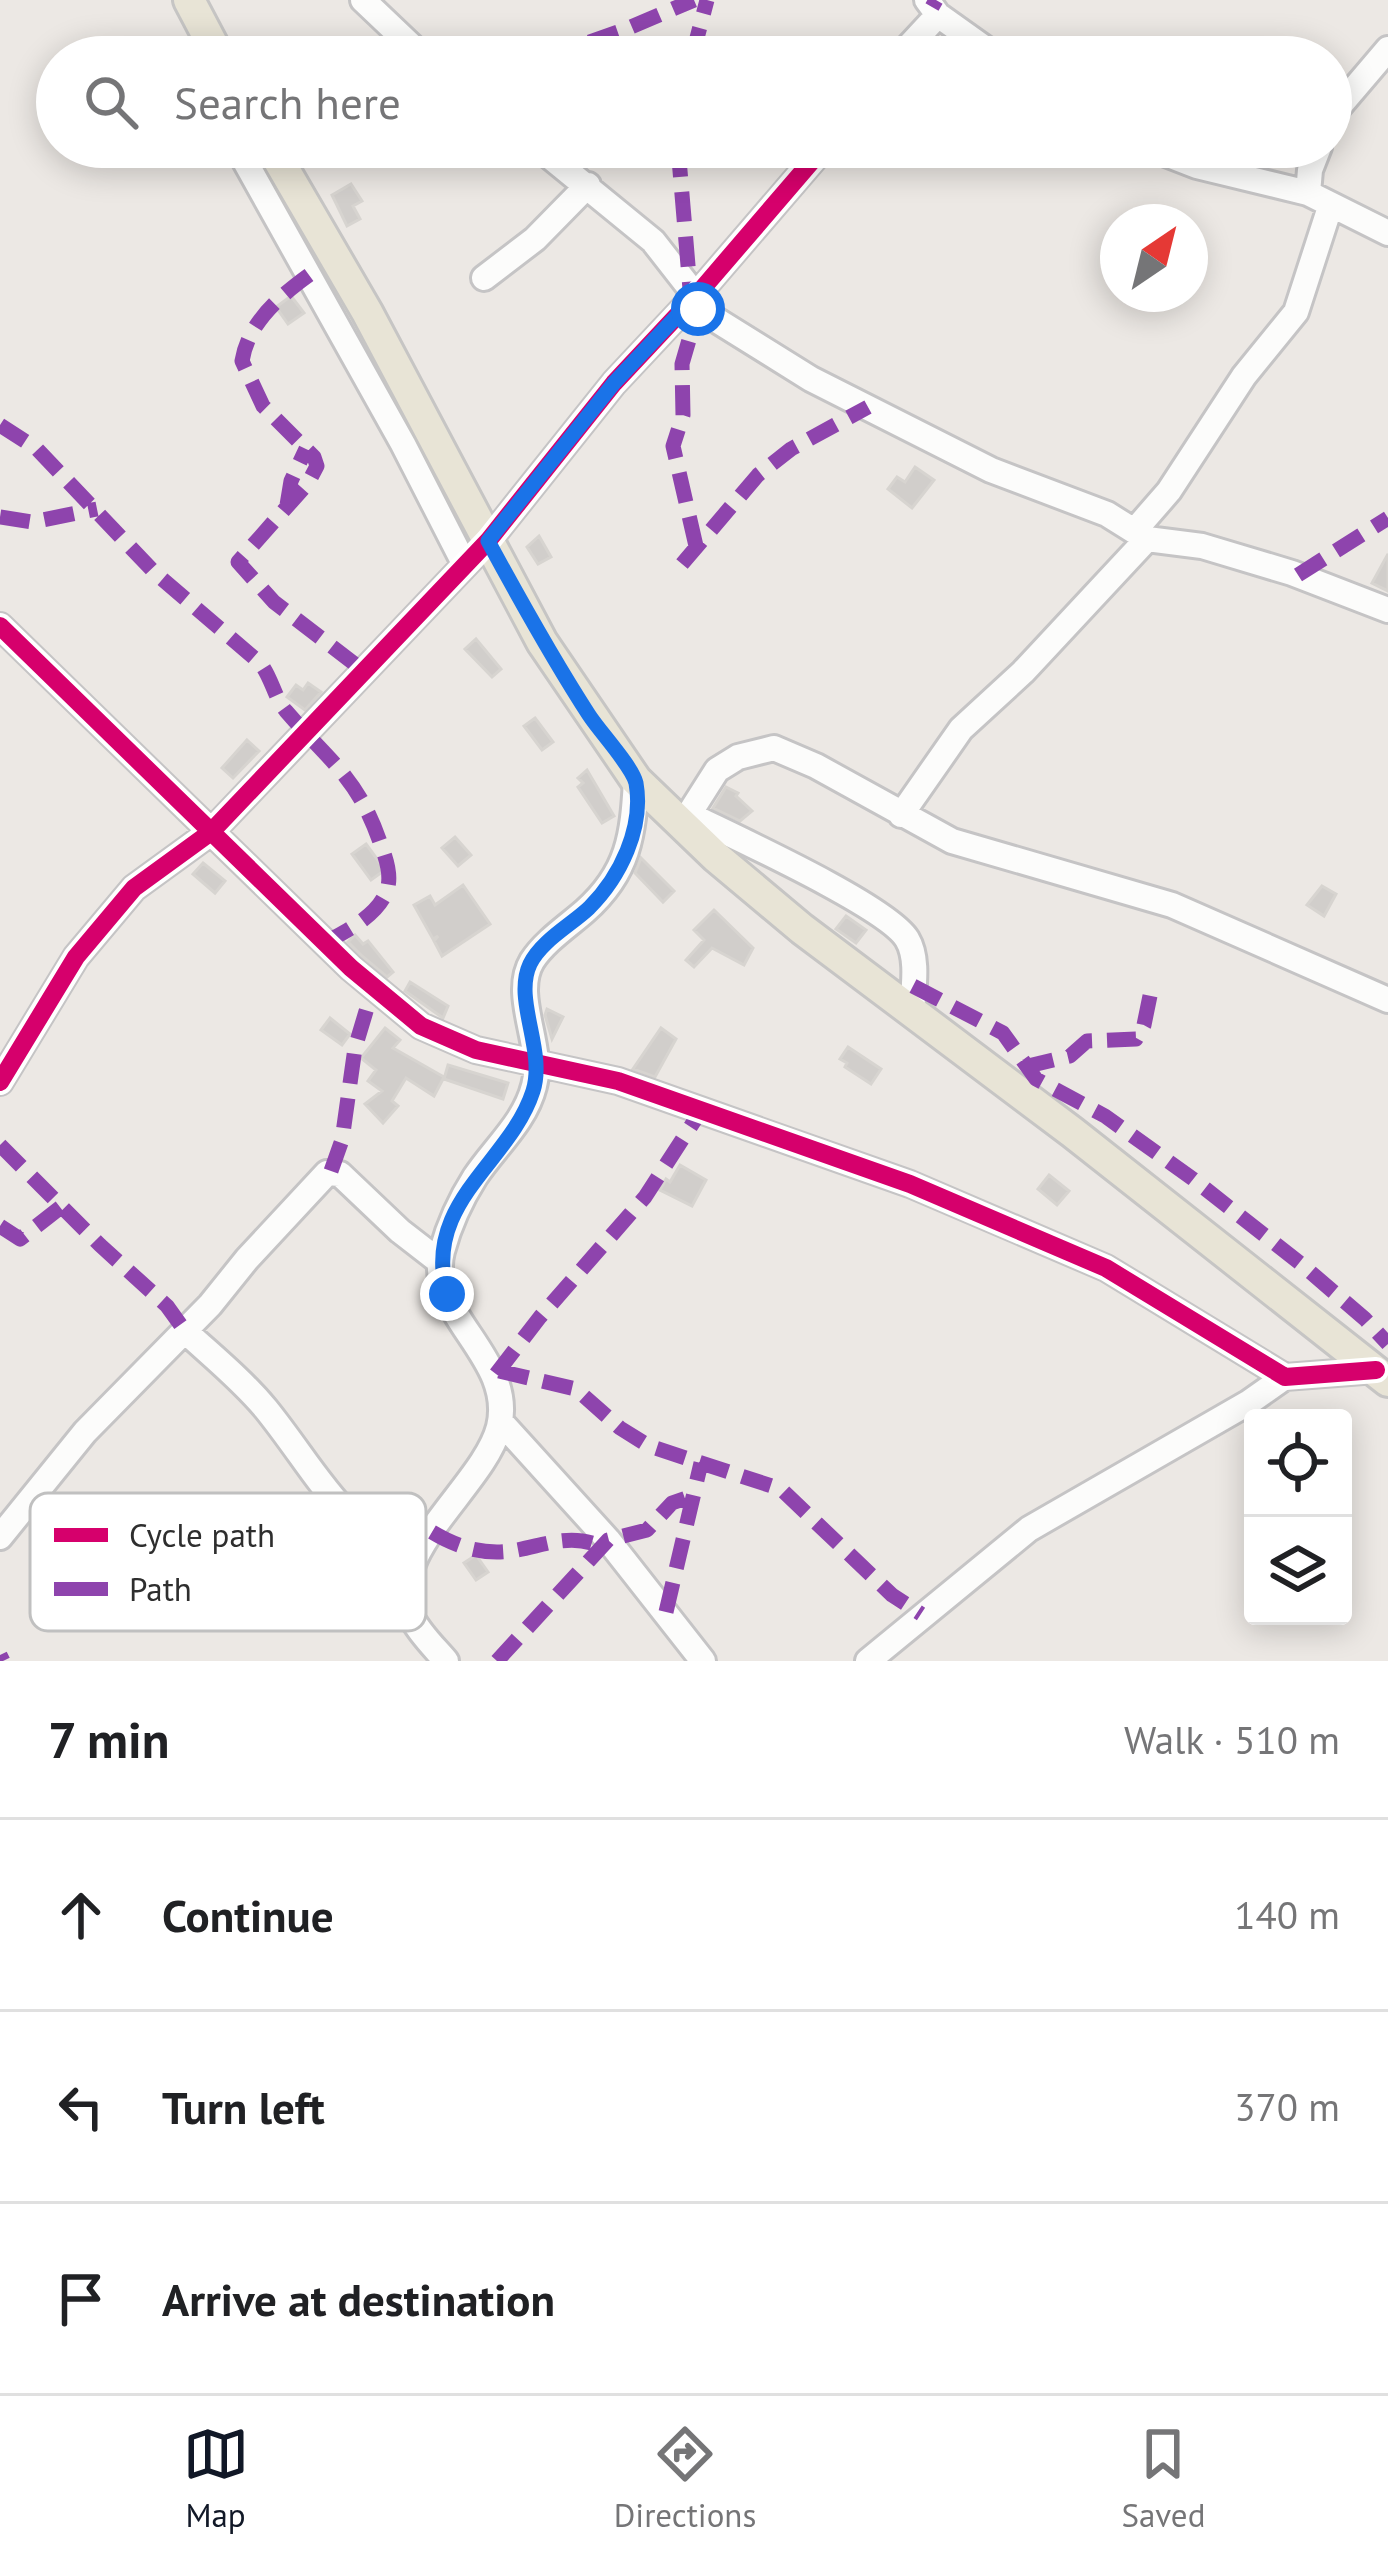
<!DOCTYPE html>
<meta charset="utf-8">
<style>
:root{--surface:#fff;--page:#f2f2f2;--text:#202124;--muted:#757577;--line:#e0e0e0;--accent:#111827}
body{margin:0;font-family:"PT Sans",sans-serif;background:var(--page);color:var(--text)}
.controls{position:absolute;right:36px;bottom:36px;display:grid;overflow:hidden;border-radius:12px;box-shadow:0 6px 30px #0003}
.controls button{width:108px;height:108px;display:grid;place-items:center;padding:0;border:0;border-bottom:3px solid var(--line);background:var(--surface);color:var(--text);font:60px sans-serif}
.compass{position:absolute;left:1100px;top:204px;width:108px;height:108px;border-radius:50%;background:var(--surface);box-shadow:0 6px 30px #0003;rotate:35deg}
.stop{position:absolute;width:36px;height:36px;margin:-27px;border:9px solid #1a73e8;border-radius:50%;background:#fff}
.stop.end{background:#1a73e8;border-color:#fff;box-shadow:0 3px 12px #0008}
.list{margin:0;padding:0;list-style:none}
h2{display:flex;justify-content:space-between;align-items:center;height:156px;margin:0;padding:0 48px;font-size:51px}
h2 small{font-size:39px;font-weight:400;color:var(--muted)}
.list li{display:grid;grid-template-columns:78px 1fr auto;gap:36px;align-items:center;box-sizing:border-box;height:192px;padding:0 48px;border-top:3px solid var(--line)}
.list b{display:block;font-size:45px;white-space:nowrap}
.list em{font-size:39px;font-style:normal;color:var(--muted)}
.icon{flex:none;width:66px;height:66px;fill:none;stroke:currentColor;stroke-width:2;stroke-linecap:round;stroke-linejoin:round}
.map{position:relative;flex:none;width:1388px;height:1661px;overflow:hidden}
.search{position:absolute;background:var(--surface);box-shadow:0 6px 30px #0003;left:36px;right:36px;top:36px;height:132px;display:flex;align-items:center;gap:30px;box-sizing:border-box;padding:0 42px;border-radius:66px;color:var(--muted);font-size:45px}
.sheet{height:732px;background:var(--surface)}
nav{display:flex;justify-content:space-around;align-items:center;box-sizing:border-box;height:168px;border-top:3px solid var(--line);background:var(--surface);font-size:33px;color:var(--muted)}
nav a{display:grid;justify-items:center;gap:6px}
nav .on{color:var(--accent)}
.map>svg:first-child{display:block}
.building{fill:#d1cecb;stroke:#d7d4d0;stroke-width:3}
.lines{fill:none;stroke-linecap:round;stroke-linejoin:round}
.minor-casing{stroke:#c5c4c5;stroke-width:30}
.major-casing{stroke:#c6c5c4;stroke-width:36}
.minor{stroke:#fcfcfb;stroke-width:24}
.major{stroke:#e8e4d6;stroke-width:30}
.quiet{stroke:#8e44ad;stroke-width:15;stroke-dasharray:30 15;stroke-linecap:butt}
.cycleway-casing{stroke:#fff;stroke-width:26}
.cycleway{stroke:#d6006c;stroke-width:18}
.route{stroke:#1a73e8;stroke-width:15}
.key{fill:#fff;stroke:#c0c0c0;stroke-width:3}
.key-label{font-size:33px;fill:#2e2e2e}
</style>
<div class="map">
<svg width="1388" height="1661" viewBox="0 0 1388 1661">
<rect width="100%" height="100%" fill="#ece8e4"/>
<!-- building -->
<path class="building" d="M351,184L362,201L353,206L360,219L347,226L332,195Z
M291,296L304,313L288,324L276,307Z
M915,467L934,480L912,508L888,489L897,477L905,482Z
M539,536L551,557L538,564L527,547Z
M1388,554V591L1372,583Z
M476,639L501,669L492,677L465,649Z
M308,683L321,692L305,710L287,697L296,685L303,690Z
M535,718L553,742L542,750L524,726Z
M247,740L259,751L233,778L222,768Z
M587,770L614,816L602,823L578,787L583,783L578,778Z
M726,787L738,793L736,796L752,811L740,821L713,808Z
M455,837L471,855L458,866L442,848Z
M366,844L385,870L371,880L352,854Z
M641,858L674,891L663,902L635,873Z
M203,863L225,881L215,893L193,874Z
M463,885L490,924L442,956L434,941L438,936L433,939L414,905L430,896L435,905Z
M1322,886L1336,894L1324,916L1307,905Z
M714,910L753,948L744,965L712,948L694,967L686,960L704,940L694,930Z
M846,916L866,930L856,943L836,929Z
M355,935L363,944L368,941L393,972L387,977L362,956L348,942Z
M410,982L448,1006L443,1018L405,991Z
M547,1009L563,1017L552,1039L545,1015Z
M330,1018L350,1034L342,1045L321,1030Z
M385,1028L400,1040L393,1048L444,1077L434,1096L406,1078L392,1101L398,1106L383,1123L365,1104L382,1091L368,1081L376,1070L361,1058Z
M661,1028L676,1039L655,1077L633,1069Z
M848,1047L881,1069L871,1084L845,1067L847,1063L840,1059Z
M448,1065L508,1083L503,1099L444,1079Z
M680,1165L706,1180L692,1206L660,1190L666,1179L670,1182Z
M1049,1175L1069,1191L1057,1205L1038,1189Z
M476,1555L488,1572L476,1580L464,1563Z"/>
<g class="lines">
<!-- minor casing -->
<g class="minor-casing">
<path id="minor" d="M363,0L423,57
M927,0L938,15L997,57
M899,57L938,15
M1331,116L1388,49
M237,147L403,444L465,565
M538,147L653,241L696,296
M1148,147L1197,166L1308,193L1388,233
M1308,193L1310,170L1319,147
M484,278L535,239L588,185
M689,303L811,379L991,470L1107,514L1147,539L1202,546L1292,573L1388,610
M1136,529L1169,491L1244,376L1296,312L1330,207
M0,626L351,968L421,1026L476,1050L618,1081L910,1184L1106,1268L1285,1377L1376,1370
M688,814C730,835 887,906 907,939C919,959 913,989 912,1012
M901,815L961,729L1023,672L1147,539
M682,825L717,770L738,757L774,748L816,766L952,841L1172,905L1388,1000
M0,1082L76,957L134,888L211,832L488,541L614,383L702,289L824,147
M185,1331C212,1356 242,1380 266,1409C316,1471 338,1525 414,1561
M501,1422L608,1540L703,1661
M0,1537L85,1432L210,1305L247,1259L327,1173L340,1174L400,1231L440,1262
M446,1661C435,1648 420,1634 412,1618C382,1554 484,1486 499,1427C516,1357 425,1314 442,1251C449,1225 461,1199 475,1177C495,1147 525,1122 534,1086C545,1047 511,996 532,961C545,941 568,926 585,911C629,872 633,835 636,780
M868,1661L1029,1529L1248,1403L1285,1377"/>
</g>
<!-- major casing -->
<g class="major-casing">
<path id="major" d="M189,0L219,57
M271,147L367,312L542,642L636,780L716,857L802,929L1072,1132L1388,1381"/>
</g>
<!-- minor -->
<use href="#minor" class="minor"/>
<!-- major -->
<use href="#major" class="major"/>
<!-- quiet -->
<path class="quiet" d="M932,7L936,0
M547,57L624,30L694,0
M692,57L707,0
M678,147L690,289
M309,275C280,296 248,323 242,361L263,406L314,457L317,466L308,483L238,562L274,602L365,672
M0,425L37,449L154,572L260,663C272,678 274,697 286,711C330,762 358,777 381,845C386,859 392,875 387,890C378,916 347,930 325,943
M287,505L291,481L306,449
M0,517L32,522L97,509
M696,546L673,446L683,415L682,364L698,309
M682,564L758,475L791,449L868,407
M1298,575L1388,518
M913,986L1003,1033L1036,1079L1105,1116L1193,1179L1301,1264L1365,1319L1388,1344
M1024,1067L1070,1056L1087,1041L1136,1039L1144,1025L1152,986
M0,1145L100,1245L167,1306L185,1331
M331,1171L342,1140L355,1048L373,988
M0,1226L20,1239L61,1207
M499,1371L576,1389L620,1428L649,1446L781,1489L892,1595L921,1614
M496,1374L540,1317L645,1197L702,1109
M432,1532C452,1544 473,1552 497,1552C534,1552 565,1529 602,1547
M666,1612L701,1463
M0,1655L3,1661
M497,1661L608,1540L647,1530L672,1503L692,1496"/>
<!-- cycleway casing -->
<g class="cycleway-casing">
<path id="cycleway" d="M0,626L351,968L421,1026L476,1050L618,1081L910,1184L1106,1268L1285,1377L1376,1370
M0,1082L76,957L134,888L211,832L488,541L614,383L702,289L824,147"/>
</g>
<!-- cycleway -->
<use href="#cycleway" class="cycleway"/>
</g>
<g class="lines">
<!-- route -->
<path class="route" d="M447,1294C422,1202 510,1163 533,1091C546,1050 513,1000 530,964C541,941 571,925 589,908C620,877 644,828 636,783C632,766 600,732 589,715C552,658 520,600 488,541L614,383L689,303L698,309"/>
</g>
<!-- legend -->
<rect x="30" y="1493" width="396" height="138" rx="18" class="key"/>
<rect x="54" y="1528" width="54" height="14" fill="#d6006c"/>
<rect x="54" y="1582" width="54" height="14" fill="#8e44ad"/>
<g class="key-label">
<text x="129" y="1547">Cycle path</text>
<text x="129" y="1601">Path</text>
</g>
</svg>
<div class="controls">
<button><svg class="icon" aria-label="locate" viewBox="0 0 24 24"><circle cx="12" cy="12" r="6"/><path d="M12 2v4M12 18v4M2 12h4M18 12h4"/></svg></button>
<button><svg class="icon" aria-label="layers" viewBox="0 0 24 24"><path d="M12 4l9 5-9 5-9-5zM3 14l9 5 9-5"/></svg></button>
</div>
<svg class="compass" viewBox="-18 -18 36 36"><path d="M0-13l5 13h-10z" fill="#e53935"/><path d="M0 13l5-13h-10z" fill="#757577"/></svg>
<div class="stop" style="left:698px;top:309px"></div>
<div class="stop end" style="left:447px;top:1294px"></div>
<div class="search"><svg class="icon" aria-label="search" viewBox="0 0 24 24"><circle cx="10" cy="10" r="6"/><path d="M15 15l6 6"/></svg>Search here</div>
</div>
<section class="sheet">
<h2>7 min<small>Walk · 510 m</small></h2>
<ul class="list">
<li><svg class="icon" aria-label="ahead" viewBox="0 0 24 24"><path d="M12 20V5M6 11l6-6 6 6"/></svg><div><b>Continue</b></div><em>140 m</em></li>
<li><svg class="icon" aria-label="left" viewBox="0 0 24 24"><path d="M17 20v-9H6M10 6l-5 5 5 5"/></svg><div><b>Turn left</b></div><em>370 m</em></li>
<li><svg class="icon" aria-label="arrive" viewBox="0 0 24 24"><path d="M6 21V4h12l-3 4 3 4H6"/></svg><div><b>Arrive at destination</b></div></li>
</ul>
</section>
<nav>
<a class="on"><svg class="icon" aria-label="map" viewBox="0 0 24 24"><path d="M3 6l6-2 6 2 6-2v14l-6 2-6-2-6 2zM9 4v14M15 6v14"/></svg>Map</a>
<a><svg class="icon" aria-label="directions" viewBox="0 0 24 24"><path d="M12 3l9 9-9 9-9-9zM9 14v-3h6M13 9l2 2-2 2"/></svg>Directions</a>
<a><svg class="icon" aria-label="saved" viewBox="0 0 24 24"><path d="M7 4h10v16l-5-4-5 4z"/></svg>Saved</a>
</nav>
